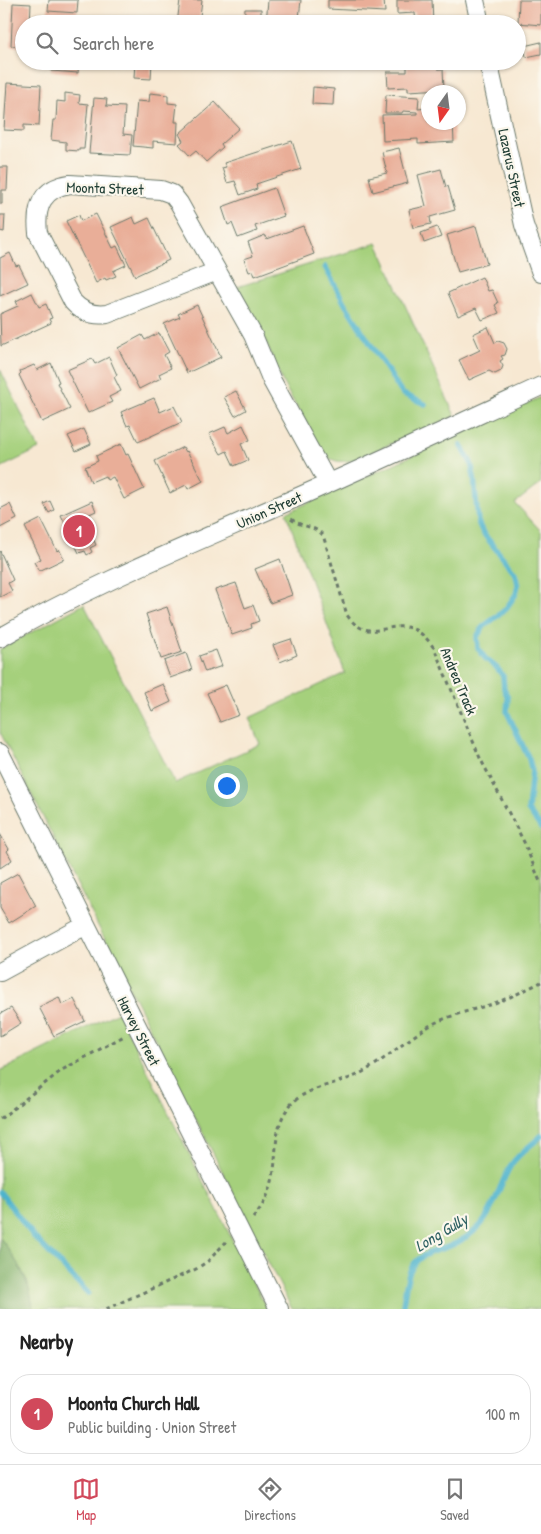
<!DOCTYPE html>
<meta charset="utf-8">
<style>
:root{--surface:#fff;--page:#f2f2f2;--text:#222;--muted:#767676;--line:#e0e0e0;--accent:#d1495b}
body{margin:0;font-family:"Patrick Hand",sans-serif;background:var(--page);color:var(--text)}
.compass{position:absolute;left:421px;top:85px;width:45px;height:45px;border-radius:50%;background:var(--surface);box-shadow:0 1px 4px #0004;rotate:194deg}
.you{position:absolute;left:226px;top:785px;width:18px;height:18px;margin:-12px;border:4px solid #fff;border-radius:50%;background:#1a73e8;box-shadow:0 0 0 8px #1a73e833}
.badge{display:grid;place-items:center;width:32px;height:32px;border-radius:50%;background:var(--accent);color:#fff;font-size:16px;font-weight:700}
.pin{position:absolute;translate:-50% -50%;border:2px solid #fff;box-shadow:0 1px 5px #0006}
.list{margin:0;padding:0;list-style:none}
h2{display:flex;justify-content:space-between;align-items:center;height:65px;margin:0;padding:0 20px;font-size:21px}
h2 small{font-size:16px;font-weight:400;color:var(--muted)}
.list li{display:grid;grid-template-columns:32px 1fr auto;gap:15px;align-items:center;box-sizing:border-box;height:80px;margin:0 10px 10px;padding:0 10px;border:1px solid var(--line);border-radius:20px}
.list b{display:block;font-size:19px;white-space:nowrap}
.list p{margin:0;font-size:16px;white-space:nowrap;color:var(--muted)}
.list em{font-size:16px;font-style:normal;color:var(--muted)}
.icon{flex:none;width:28px;height:28px;fill:none;stroke:currentColor;stroke-width:2;stroke-linecap:round;stroke-linejoin:round}
.map{position:relative;flex:none;width:541px;height:1309px;overflow:hidden}
.search{position:absolute;background:var(--surface);box-shadow:0 1px 4px #0004;left:15px;right:15px;top:15px;height:55px;display:flex;align-items:center;gap:12px;box-sizing:border-box;padding:0 18px;border-radius:28px;color:var(--muted);font-size:19px}
.sheet{height:155px;background:var(--surface)}
nav{display:flex;justify-content:space-around;align-items:center;box-sizing:border-box;height:70px;border-top:1px solid var(--line);background:var(--surface);font-size:14px;color:var(--muted)}
nav a{display:grid;justify-items:center;gap:2px}
nav .on{color:var(--accent)}
.map>svg:first-child{display:block}
.green{fill:#a5d07c;stroke:#628658}
.forest{fill:#84b26c;stroke:#527850}
.lines{fill:none;stroke-linecap:round;stroke-linejoin:round}
.stream{stroke:#4eb3cd;stroke-width:5.5}
.building{fill:#e9ae98}
.minor-casing{stroke:#6b796b;stroke-width:20}
.path{stroke:#6b796b;stroke-width:3;stroke-dasharray:4 4;stroke-linecap:butt}
.minor{stroke:#fff;stroke-width:18}
.labels{text-anchor:middle;dominant-baseline:central;stroke-width:4.5;stroke-linejoin:round;paint-order:stroke}
.street-label{font-size:15px;fill:#1f3d34;stroke:#fbf7ec}
.water-label{font-size:16px;font-style:italic;fill:#2d6062;stroke:#fbf7ec}
</style>
<div class="map">
<svg width="541" height="1309" viewBox="0 0 541 1309">
<rect width="100%" height="100%" fill="#fbf7ec"/>
<filter id="ink" filterUnits="userSpaceOnUse"><feTurbulence type="fractalNoise" baseFrequency=".02" numOctaves="2"/><feDisplacementMap in="SourceGraphic" scale="10" xChannelSelector="R" yChannelSelector="G"/><feConvolveMatrix kernelMatrix="1 2 1 2 8 2 1 2 1" color-interpolation-filters="sRGB"/></filter>
<filter id="wash" filterUnits="userSpaceOnUse"><feTurbulence type="fractalNoise" baseFrequency=".0096" numOctaves="4" result="noise"/><feDisplacementMap in="SourceGraphic" scale="20" xChannelSelector="R" yChannelSelector="G"/><feGaussianBlur stdDeviation="1.12" result="paint"/><feColorMatrix in="noise" values="0 0 0 0 0 0 0 0 0 0 0 0 0 0 0 0 0 1.4 0 .05"/><feComposite in="paint" operator="in"/></filter>
<g filter="url(#wash)">
<rect width="100%" height="100%" fill="#f7e8d2"/>
<!-- green -->
<path class="green" d="M377,243L455,416L356,459C344,463 334,463 324,454L284,385L261,330L237,287Z
M0,369L39,449L0,468Z
M541,397V483L515,503L541,531V1309H292L0,732V649L84,604L175,783L260,744L249,718L345,673L286,513Z
M118,1012L267,1309H33L27,1281L20,1267L0,1238V1071Z"/>
<!-- forest -->
<path class="forest" d="M0,1238C16,1258 31,1283 33,1309H0Z"/>
<g class="lines">
<!-- stream -->
<path class="stream" d="M325,267L345,304L400,390L403,394L425,404
M461,445L471,463L474,477L478,522L483,533L516,574L518,585L516,594L505,610L483,627L477,637L478,648L485,658L497,668L503,676L504,689L508,698L507,712L529,759L532,771L528,810L541,828
M0,1192L34,1237L88,1293
M402,1309C405,1297 405,1283 410,1271C418,1253 434,1252 450,1246C462,1241 477,1231 484,1221C496,1204 500,1183 511,1165C519,1153 531,1146 541,1136"/>
</g>
<g id="blocks">
<!-- building -->
<path class="building" d="M49,0H78L77,13L48,11Z
M180,0H202L199,24H177Z
M268,0H301L299,18L280,17V24H266Z
M328,0H384L385,12L328,9Z
M397,0H432L433,24H416L415,13L397,14Z
M519,0H541V25L518,23Z
M13,3L31,4L30,24H24V47L11,46Z
M245,9H261V24H244Z
M318,20L328,21L327,24H318Z
M541,42V54L526,57L524,46Z
M52,61H79L78,73L51,71Z
M135,61H152L151,79L134,78Z
M407,61H438V69H443L444,89L408,91V87L388,88L387,72H407Z
M7,83L41,85L39,126L24,125V131L4,130Z
M313,87L334,89L333,105L312,104Z
M65,93L80,95L79,103L88,104L84,149H79V151L66,150V142L51,140L53,120H56L57,101L65,102Z
M150,93L168,95V103L177,104L175,122H178L177,143L153,141V148L133,146L137,101L149,102Z
M386,95L419,97L418,109L428,108V122H453L454,142L418,144V139L383,141L382,115L417,114V112L403,111L402,113H385Z
M94,98L107,99L106,106L125,107L123,134L132,135L130,155L89,153Z
M215,102L239,128L221,144L223,147L206,162L196,151L190,156L179,144L183,141L179,134Z
M292,141L301,169L256,184L257,189L240,195L235,181L227,183L222,168L226,167L224,163Z
M399,148L408,183L373,192L369,177L387,173L382,152Z
M0,167H8L7,190H2V204H0Z
M441,169L446,187L448,186L455,210L430,217L431,224L413,228L409,210L426,206L418,175Z
M274,188L284,216L255,226L257,231L238,238L232,223L228,225L222,207Z
M96,214L113,248L117,246L126,265L113,271L116,276L106,280L105,278L96,283L66,221L79,215L81,221Z
M0,215H5L4,232L0,231Z
M133,217L136,224L149,218L169,260L135,276L111,227Z
M303,226L314,254L255,276L253,271L249,272L244,259L253,256L248,242L265,235L267,239Z
M476,226L487,264L458,272L447,235Z
M437,227L441,237L424,243L421,233Z
M10,253L16,266L19,265L28,283L0,296V258Z
M482,277L488,291L492,290L498,303L495,305L499,313L482,320L476,308L458,316L448,293Z
M32,293L39,307L46,304L52,318L49,319L51,323L1,346L0,314L18,306L16,301Z
M197,305L221,357L187,373L164,324L180,317L178,314Z
M488,327L495,343L498,341L504,343L507,349L505,355L501,356L503,359L500,361L503,366L501,371L495,374L489,371L469,380L459,360L480,350L473,334Z
M159,333L169,352L164,355L171,368L159,374L161,378L139,389L118,348L142,335L145,340Z
M109,357L117,375L114,377L121,391L109,397L112,402L88,413L67,370L92,359L95,364Z
M51,363L59,382L57,383L70,409L42,422L19,375L21,373L20,371L34,365L37,370Z
M236,391L246,410L235,416L224,397Z
M154,398L160,412L174,406L182,422L138,442L130,425L127,426L121,412Z
M243,425L250,440L241,444L248,460L234,466L227,451L221,454L209,434L225,427L228,433Z
M84,429L91,444L76,451L68,436Z
M121,444L126,455L128,454L144,489L124,499L113,477L107,480L105,476L91,482L85,467L98,461L96,456Z
M183,447L186,452L187,451L203,481L188,489L186,485L170,493L155,461Z
M50,501L54,510L49,513L44,504Z
M92,501L96,511L83,517L96,545L90,548L92,552L87,555L85,551L79,553L61,515Z
M10,504L17,519L0,528V509Z
M41,519L57,551L59,549L64,559L39,571L34,562L41,559L25,527Z
M0,551L13,580L8,583L12,591L0,597Z
M280,559L292,595L270,603L255,569Z
M236,583L245,608L253,605L259,621L251,624L252,628L232,635L215,590Z
M167,607L182,652L161,659L146,614Z
M291,639L297,655L280,662L273,645Z
M216,650L222,666L205,672L199,656Z
M186,653L192,670L170,678L164,661Z
M163,684L171,702L152,711L144,692Z
M226,685L239,715L220,722L207,693Z
M0,834L9,849L7,851L12,860L0,868Z
M18,873L36,906L9,923L0,908V883Z
M59,997L62,1005L74,999L85,1021L54,1036L39,1007Z
M11,1008L21,1023L0,1036V1014Z"/>
</g>
</g>
<g filter="url(#ink)">
<use href="#blocks" fill-opacity="0" stroke="#6b796b" stroke-width="1"/>
<g class="lines">
<!-- minor casing -->
<g class="minor-casing">
<path id="minor" d="M475,0L480,24
M488,61L524,225L541,273
M70,184L161,190L172,194L179,203L217,271L107,314C93,316 82,312 73,302L38,233C35,207 42,188 70,184Z
M217,271L253,335L272,381L328,483
M0,638C87,587 180,549 273,508C363,469 452,427 541,386
M0,753L279,1309
M0,972L86,925"/>
</g>
<!-- path -->
<path class="path" d="M291,519C301,527 315,526 323,535L347,615C374,654 401,600 434,648L480,758L524,842L541,884
M0,1119L62,1070L124,1036
M253,1218C265,1204 272,1188 274,1170C277,1148 274,1127 288,1108C302,1088 334,1085 355,1076C383,1063 405,1040 431,1025C450,1015 469,1011 489,1005C507,999 524,991 541,982
M106,1309L196,1269L208,1261L226,1242"/>
<!-- minor -->
<use href="#minor" class="minor"/>
</g>
</g>
<g class="labels">
<!-- street labels -->
<g class="street-label">
<text transform="translate(512 168) rotate(78)">Lazarus Street</text>
<text transform="translate(105 188) rotate(2)">Moonta Street</text>
<text transform="translate(269 510) rotate(-24)">Union Street</text>
<text transform="translate(459 681) rotate(67)">Andrea Track</text>
<text transform="translate(139 1031) rotate(63)">Harvey Street</text>
</g>
<!-- water labels -->
<g class="water-label">
<text transform="translate(441 1232) rotate(-31)">Long Gully</text>
</g>
</g>
</svg>
<svg class="compass" viewBox="-18 -18 36 36"><path d="M0-13l5 13h-10z" fill="#e53935"/><path d="M0 13l5-13h-10z" fill="#767676"/></svg>
<div class="you"></div>
<div class="pin badge" style="left:79px;top:531px">1</div>
<div class="search"><svg class="icon" aria-label="search" viewBox="0 0 24 24"><circle cx="10" cy="10" r="6"/><path d="M15 15l6 6"/></svg>Search here</div>
</div>
<section class="sheet">
<h2>Nearby<small></small></h2>
<ul class="list">
<li><span class="badge">1</span><div><b>Moonta Church Hall</b><p>Public building · Union Street</p></div><em>100 m</em></li>
</ul>
</section>
<nav>
<a class="on"><svg class="icon" aria-label="map" viewBox="0 0 24 24"><path d="M3 6l6-2 6 2 6-2v14l-6 2-6-2-6 2zM9 4v14M15 6v14"/></svg>Map</a>
<a><svg class="icon" aria-label="directions" viewBox="0 0 24 24"><path d="M12 3l9 9-9 9-9-9zM9 14v-3h6M13 9l2 2-2 2"/></svg>Directions</a>
<a><svg class="icon" aria-label="saved" viewBox="0 0 24 24"><path d="M7 4h10v16l-5-4-5 4z"/></svg>Saved</a>
</nav>
